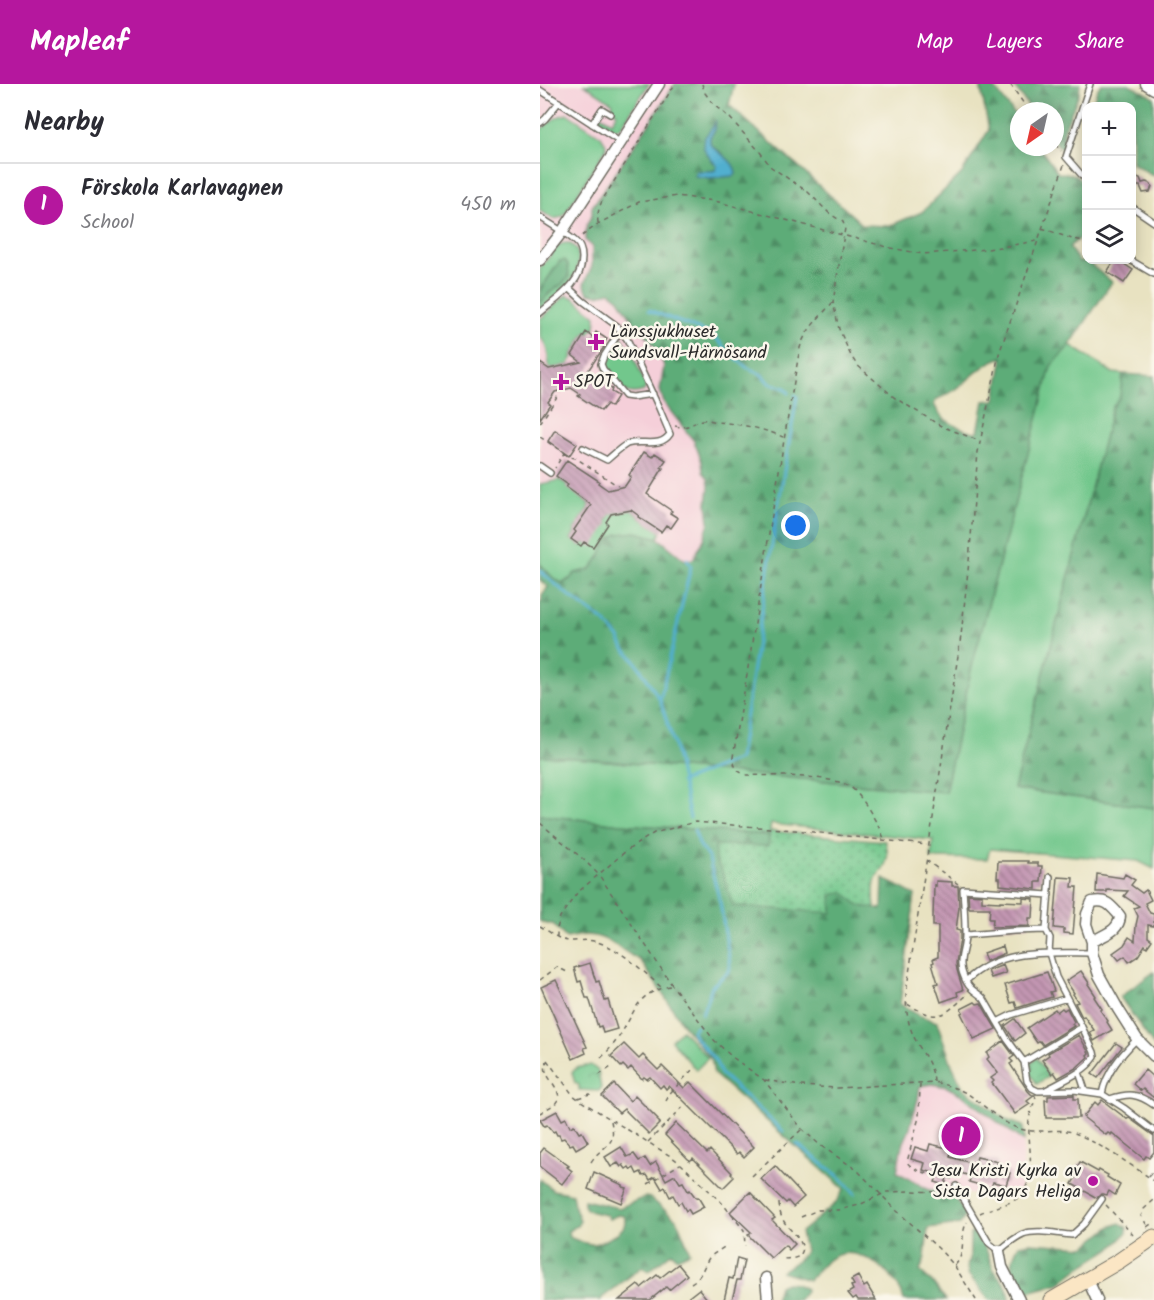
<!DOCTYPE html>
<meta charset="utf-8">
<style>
:root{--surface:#fff;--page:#f2f2f3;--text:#2b2b33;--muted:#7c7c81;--line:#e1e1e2;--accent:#b5179e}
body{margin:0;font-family:Kalam,sans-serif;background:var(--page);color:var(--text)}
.controls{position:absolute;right:18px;top:18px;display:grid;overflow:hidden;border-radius:12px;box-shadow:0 3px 15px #0003}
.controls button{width:54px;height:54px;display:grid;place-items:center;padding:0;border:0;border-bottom:2px solid var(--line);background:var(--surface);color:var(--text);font:30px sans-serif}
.compass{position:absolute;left:470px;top:18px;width:54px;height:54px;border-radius:50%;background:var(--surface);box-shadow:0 3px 15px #0003;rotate:214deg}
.you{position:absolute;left:256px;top:442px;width:21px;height:21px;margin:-15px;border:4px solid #fff;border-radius:50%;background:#1a73e8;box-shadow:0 0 0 9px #1a73e833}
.badge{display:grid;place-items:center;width:39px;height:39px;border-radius:50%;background:var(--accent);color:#fff;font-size:20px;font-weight:700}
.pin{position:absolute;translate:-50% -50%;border:3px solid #fff;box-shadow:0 2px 6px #0006}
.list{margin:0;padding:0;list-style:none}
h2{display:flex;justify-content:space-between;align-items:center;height:78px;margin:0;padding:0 24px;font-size:26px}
h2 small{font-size:20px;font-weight:400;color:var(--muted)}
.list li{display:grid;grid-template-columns:39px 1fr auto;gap:18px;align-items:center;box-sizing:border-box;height:84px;padding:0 24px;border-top:2px solid var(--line)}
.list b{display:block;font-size:22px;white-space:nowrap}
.list p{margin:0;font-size:20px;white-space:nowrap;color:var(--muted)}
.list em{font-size:20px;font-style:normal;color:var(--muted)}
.icon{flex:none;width:33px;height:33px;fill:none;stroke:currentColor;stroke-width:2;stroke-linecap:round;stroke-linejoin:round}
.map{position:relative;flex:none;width:614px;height:1216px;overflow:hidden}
header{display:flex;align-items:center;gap:36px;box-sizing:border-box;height:84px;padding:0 30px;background:var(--accent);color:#fff}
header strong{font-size:28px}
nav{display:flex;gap:33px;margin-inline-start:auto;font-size:21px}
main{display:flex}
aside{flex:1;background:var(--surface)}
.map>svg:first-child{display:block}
.built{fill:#f5cfd9}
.grass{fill:#72c78c;stroke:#4e795c;stroke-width:1.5}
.forest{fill:url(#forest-firs);stroke:#446c52;stroke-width:1.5;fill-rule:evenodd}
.park{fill:url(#park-crowns);stroke:#4e795c;stroke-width:1.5}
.garden{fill:url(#garden-dots);stroke:#4e795c;stroke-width:1.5}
.water{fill:#51afcf;stroke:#3e6d7d;stroke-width:1.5}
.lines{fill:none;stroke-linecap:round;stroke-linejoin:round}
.stream{stroke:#51afcf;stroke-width:3}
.building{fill:url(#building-back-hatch)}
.lane-casing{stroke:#6d6b60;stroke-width:8}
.street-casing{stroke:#6d6b60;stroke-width:13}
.secondary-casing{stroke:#6d6b60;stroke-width:17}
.path{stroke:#6d6b60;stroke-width:1.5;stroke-dasharray:4.5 4.5;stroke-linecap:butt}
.lane{stroke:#fff;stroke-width:5}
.street{stroke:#fff;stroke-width:10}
.secondary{stroke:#fbe6c4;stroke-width:15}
.poi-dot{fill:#b5179e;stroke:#fbf7ec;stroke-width:2}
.labels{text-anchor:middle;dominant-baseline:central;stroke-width:5;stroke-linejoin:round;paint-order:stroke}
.poi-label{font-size:18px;fill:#2b2b2b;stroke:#fbf7ec;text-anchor:start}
</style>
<header>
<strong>Mapleaf</strong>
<nav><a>Map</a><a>Layers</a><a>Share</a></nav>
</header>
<main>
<aside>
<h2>Nearby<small></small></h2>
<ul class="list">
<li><span class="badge">1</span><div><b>Förskola Karlavagnen</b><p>School</p></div><em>450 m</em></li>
</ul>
</aside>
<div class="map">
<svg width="614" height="1216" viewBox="0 0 614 1216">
<defs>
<pattern id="forest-firs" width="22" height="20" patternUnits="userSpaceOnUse" patternTransform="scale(1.5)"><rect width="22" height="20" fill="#5dac78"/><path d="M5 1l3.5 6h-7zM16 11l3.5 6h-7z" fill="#4d8c63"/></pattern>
<pattern id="park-crowns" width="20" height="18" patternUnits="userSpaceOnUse" patternTransform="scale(1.5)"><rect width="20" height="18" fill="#72c78c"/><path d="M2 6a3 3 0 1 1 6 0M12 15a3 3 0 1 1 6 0" fill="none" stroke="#5ea273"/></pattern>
<pattern id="garden-dots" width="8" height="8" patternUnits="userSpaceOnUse" patternTransform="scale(1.5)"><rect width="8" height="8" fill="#72c78c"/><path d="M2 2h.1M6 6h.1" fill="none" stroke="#5ea273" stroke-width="1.8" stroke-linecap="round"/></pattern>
<pattern id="building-back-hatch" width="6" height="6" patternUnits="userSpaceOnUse" patternTransform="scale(1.5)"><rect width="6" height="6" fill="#c396b2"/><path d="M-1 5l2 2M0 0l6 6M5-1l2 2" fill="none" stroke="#9f7b91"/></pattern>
</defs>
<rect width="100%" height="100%" fill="#fbf7ec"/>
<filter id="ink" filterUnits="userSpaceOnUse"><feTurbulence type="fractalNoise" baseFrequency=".0167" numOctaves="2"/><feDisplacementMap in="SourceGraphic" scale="12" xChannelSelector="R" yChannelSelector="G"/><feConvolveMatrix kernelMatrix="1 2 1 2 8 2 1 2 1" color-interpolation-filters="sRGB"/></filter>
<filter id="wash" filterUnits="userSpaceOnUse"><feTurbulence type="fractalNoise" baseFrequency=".008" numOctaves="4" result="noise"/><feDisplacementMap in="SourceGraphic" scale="24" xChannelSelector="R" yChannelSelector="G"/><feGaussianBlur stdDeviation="1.35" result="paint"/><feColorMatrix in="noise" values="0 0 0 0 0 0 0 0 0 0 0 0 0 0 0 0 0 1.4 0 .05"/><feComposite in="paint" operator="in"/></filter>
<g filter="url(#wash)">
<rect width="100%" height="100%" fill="#e8e2c1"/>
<!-- built -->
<path class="built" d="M0,0H135L100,53L52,123V131L47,141L52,162V182L44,200L70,208L79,215L93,237L104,248L119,268L124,282L120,306L154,357L162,378L163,388L168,394L169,402L167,420L169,438L164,455L153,475L145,476L133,465L0,480Z
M392,1000L407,1003L422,1011L484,1058L483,1092L481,1102L479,1107L462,1110L459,1113L389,1106L357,1089L361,1065L369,1047L378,1015L380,1002Z"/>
<!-- grass -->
<path class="grass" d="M44,0H109L81,43C72,49 65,42 57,37L60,31L72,38L77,29L71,25L73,19Z
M28,30L61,52L66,60V65L25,130L22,133L13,135L0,127V46C9,39 16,31 28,30Z
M24,159H29C46,168 37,191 27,202C19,210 9,217 0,225V219C6,215 8,208 15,206L20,177L0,206V184L19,161Z
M26,211L34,214L56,232L55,245H52L49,250L46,248L32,271L33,273L28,281L9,285L8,271L5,260L0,252V235Z
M82,253L93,271L106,302L104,307C82,315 76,298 64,283C66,272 73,260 82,253Z
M530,261L573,289L583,290L580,313L572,324L474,705L614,724V785L598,777L450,765L447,775L391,774L393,756L231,740L229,751L81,740L0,731V672L24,673L405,708L431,586L511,281Z
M20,396L28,401L27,403L48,419L49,424L34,446L35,448L31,455L41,462L68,440L66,438L71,430L91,426L99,432V433L121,448L118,454L96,448L63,464L61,471L51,485C38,488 33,494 21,499L14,495L0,480V400Z
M142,946L168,974L156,986L131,956Z"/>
<!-- forest -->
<path class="forest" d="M135,0H194L189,21L323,141L349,142L382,128L422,89L449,46L440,0H449L453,2L479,36V63H499L518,89C524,89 532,89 537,93C552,103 546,133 546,150L529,163L539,178H547L572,198L530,261L511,282L431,586L405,708L24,673L0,672V518L2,517V511L8,503L0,496V480L14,495L22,499L29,496L35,489L51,485L61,471L63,464L71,454L78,450L96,448L118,454L145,476L153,475L164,455L169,438L167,420L169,402L168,394L163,388L162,378L154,357L124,319L120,306L124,282L119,269L104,248L93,237L79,215L70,208L58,211L48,209L44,200L52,182V162L45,156L47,141L52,131V123L100,53ZM175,39L174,47L170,53V60L183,70L181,92L170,94L160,87H171L176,86L177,82L166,69L170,47L174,43ZM463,273L455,316L444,317L438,348C430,349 413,341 406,336C400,332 397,327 394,320L397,315C423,307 437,280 463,273Z
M472,0H540L539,9L524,46V67L515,58V27H492Z
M561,0H589L614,13V92L592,79V22H552L557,6Z
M25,176L28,181L29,193C24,200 19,202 12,207C7,210 5,216 0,219V206L20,177Z
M583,290L614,292V724L474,705L572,324L580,313Z
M0,731L81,740L229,751V762L175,775L183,790L194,822L292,828L291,810L304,808L320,822L342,825L343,795C354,799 364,806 375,811L360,920L378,931L397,938L412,981L423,1004L466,1036L483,1042L484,1058L422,1011L407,1003L392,1000L380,1002L378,1015L369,1047L361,1065L357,1088L389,1106L411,1108L426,1131L420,1140L388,1144L385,1173L380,1187L393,1199L406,1216H364C359,1193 325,1165 301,1170C287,1173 278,1186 269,1196L241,1188C250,1181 261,1177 265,1167L261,1148L296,1119L304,1105L174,990L171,975L144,942L100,876C80,867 70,852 46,851C40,851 33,853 26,854L13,840H6L0,837Z
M614,888V962L580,913Z
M0,1095L13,1106L32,1110L34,1121L40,1137L37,1142L28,1147L29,1153C37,1156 46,1161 54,1160C62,1159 81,1149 84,1142C86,1137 85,1137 84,1132L78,1131L69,1135L67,1131C57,1129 42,1129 44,1116L79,1124L105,1113L110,1114L137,1136L150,1168L137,1174L132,1168L109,1187L102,1183L62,1214L61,1216H0Z
M580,1139L587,1144V1149L574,1162L539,1184L520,1199L489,1208C470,1196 467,1181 479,1161L490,1159L545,1163L570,1143Z
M434,1148L438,1151V1156C449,1165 447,1170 452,1182C458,1195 469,1199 470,1216H449L428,1190L427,1182L430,1176V1150Z
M246,1199L256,1200L266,1205L265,1209L258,1216H235L239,1202Z"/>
<!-- park -->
<path class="park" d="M497,974L509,992L497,1000L489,988L493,984L490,979Z
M51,981L58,987L61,1004L59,1007L39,1006V1001L35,999L32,989L36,984Z"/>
<!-- garden -->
<path class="garden" d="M230,747L345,757C349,767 349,776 342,786C342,787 337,792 336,794C333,803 334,815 335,824L320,822L303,808L291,811L292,829L193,822L183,790L175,775V761L228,762Z"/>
<!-- water -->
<path class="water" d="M176,36L174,47L170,53V60C179,70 195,76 196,90L194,92L170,94L154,92L156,87H171L176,86L177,82C169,72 156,62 168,49C172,44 174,42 176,36Z"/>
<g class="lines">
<!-- stream -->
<path class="stream" d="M109,226L173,251L184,263L206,283L221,290L229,299L245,304L249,309
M0,487L27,510L65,538L79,554L84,565L93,574L104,590L120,616L134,660L150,734
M120,616L151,482L147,475
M141,698L199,675L237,428L255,324L257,313L255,311
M154,746L159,760L169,775L180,818L189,873L190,884L187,889L172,902L162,930
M156,942L152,947L154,952L175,976L181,990L243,1047
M257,1060L301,1094L315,1110"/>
</g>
<g id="blocks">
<!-- building -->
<path class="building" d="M591,91L600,94L602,99L606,98L609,99L612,102L610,108L603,109L600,102H591Z
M575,176H578L593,186L584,199L567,188Z
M46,248L53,253L56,248L67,255L62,262L64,263L47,288L72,305L71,308L78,312L71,323L67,320L61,327L38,312L40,310L31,304L15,308L8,318L10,320L0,335V279L9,285L41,278L32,271Z
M15,346L37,360L29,372L8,357Z
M104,368L112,373L115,369L126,376L121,383L123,384L107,410L132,427L130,429L138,434L131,444L126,441L121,448L98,433L99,432L91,426L71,430L66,438L68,440L53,463L44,458L41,462L31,455L36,448L34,446L51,421L26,403L28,401L16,392L27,376L59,397L58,399L68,406L85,402L91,393L89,391Z
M458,777H488V779H498V782H502L501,798H496V805L460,801V794H457Z
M557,790L583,794L585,790L595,796L591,801L602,809L606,806L611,816L605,819L610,829L614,830V842L608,841V853L612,856L607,863L605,861L598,872L589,878L585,872L579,876L573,869L584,861L589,853L595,857L596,841L598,832L594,824L599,822L584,812L588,807L567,806V808H556Z
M518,793L533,794L532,803H537L533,850L524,849V845L514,844Z
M396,797L412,798V802H418L419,823L416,846L420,847V855L416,879L417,886L423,906L417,908L418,912L401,918L395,900L398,899L392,879L394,878L393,875L398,873V842H393V834L394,801L396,802Z
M428,810L442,811V817L460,818V817L483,818V814L494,815L493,834H489V842L452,843L453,835H449L450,824H429Z
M463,862L465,869L446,877L443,869Z
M50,879L56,898L59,897L65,917L68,916L77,945L63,949L61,942L58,943L49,914H46L41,897L38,898L34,884Z
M463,881L466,889L451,894L448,887Z
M541,887L549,899L548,900L556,912L554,913L562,925L560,926L568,937L567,938L572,946L554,957L550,948L554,946L544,932L542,933L535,919L538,918L533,910L534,909L526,897Z
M507,888L514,907L510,908L512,913L477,924L475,918L471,919L465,901Z
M16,896L47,963L44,964L46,969L33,975L1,903Z
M435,918L437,920L441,919L456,945L434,955L421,929L423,928L421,925Z
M522,924L524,926L527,924L534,938L532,940L534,942L503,961L500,957L497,959L487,944L515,925L517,928Z
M475,935L485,949L475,957L465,942Z
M539,951L549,969L547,971L548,973L536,984L518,994L514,988L512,990L502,976L509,971L508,969Z
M463,957L474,972L470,975L473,978L470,980L488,1007L492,1011H495L487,1017L490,1020L475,1030L452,999L454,997L451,994L458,989L447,975L449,973L447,969Z
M576,959L582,963L558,994L552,990Z
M84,960L99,975L103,971L118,986L122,982L144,1004L150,998L214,1063L204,1073L199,1068L197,1070L129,1002L126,1005L123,1001L120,1004L110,993L107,995L104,993L102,995L91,983L88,986L83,981L81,983L71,972Z
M605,986L614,994V1014L603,1005L601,1007L593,1000Z
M74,1000L90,1017L95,1012L118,1035L117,1036L120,1039L109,1050L84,1025L79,1029L62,1012Z
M534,1011V1015H538L539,1034H506L505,1016H508V1012Z
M562,1016L587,1035L589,1034L614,1052V1068L609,1074L606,1072L604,1075L572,1049L571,1051L568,1049L566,1051L543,1033L555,1018L558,1021Z
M17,1027L22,1036L26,1034L30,1043L34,1041L39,1049L42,1048L48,1058L36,1065L33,1060L30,1061L24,1054L21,1055L19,1051H17L15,1047L13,1048L7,1041L4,1042L0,1036Z
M136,1039L167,1069L170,1066L192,1089L191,1090L194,1093L183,1104L153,1074L150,1077L125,1051Z
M390,1060L412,1065L410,1073L435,1080L437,1073L458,1078L456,1085L470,1089L466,1101L453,1098L451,1104L429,1098L431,1092L409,1086L405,1101L395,1098L398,1090L383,1086L385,1079L371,1075L375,1063L388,1067Z
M81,1063L87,1073L94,1070L99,1077L105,1074L110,1082L116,1078L126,1096L135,1091L140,1099L143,1098L148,1107L150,1106L156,1114L158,1113L164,1123L151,1130L148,1125L146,1127L141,1118L138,1120L133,1111L130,1113L125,1103L122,1105L115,1093L110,1096L107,1091L103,1092L101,1088L97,1090L94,1084L91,1086L89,1083L86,1085L83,1081L81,1083L78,1079L71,1083L65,1073Z
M4,1064L29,1082L27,1083L32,1087L22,1100L0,1083V1069Z
M540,1078L558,1088L559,1086L568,1091L567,1093L580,1101L575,1111L569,1107L567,1111L563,1110H561L557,1114L532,1100L538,1089L535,1087Z
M235,1082L264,1113L253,1123L248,1117L246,1119L221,1095Z
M54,1088L83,1101V1103L87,1104L81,1119L48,1105Z
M210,1108L235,1134L232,1136L255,1160L249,1166L245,1161L231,1174L208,1151L211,1148L190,1128Z
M197,1174L204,1176L200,1196H197L192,1216H184L189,1194L193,1195Z
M138,1180L147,1191L129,1206L126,1203L110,1216H79L98,1201L101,1204L117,1191L120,1194Z
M318,1192L324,1203L327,1201L336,1216H318L316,1213L313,1215L308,1209L313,1206L311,1202L314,1201L311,1196Z
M159,1205L168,1216H145Z"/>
</g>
</g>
<g filter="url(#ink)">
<use href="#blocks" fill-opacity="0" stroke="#6d6b60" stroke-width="1.5"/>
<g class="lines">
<!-- lane casing -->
<g class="lane-casing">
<path id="lane" d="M0,6L80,58
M0,39L5,35L19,18
M52,40L62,25L70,30
M546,96L526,73L550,0
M592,123L614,138
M0,133C10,140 27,150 35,157C40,161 42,168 42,174C42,200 17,214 0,229
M590,176L614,190
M29,204L43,217L77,242L87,255L119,324L130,350C120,365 102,355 87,360C81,363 73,371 67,376L43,364
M80,247L64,272L61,280L63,285L85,312L92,313L113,310
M0,382L10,389
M509,811L423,805C424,819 425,834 425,848C426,869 414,876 427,899C431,907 438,908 444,915L467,955L484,978L487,997L492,1004L498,1007L534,1006L562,1010L584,1024L614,1047
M426,851L474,847L506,846
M426,897C460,864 507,869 552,869
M457,938L471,931L527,914
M484,978L542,943
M539,988L545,1006
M506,1006C522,997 544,989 555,973L554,968L542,943L516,893L509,869L510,854L506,846L510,793
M562,1010C566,988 582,970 597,955
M570,1015C589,1009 597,1009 614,1021
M416,1102L449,1159L459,1167C466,1161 474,1154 483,1150C497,1145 517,1150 532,1151L544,1140L562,1115"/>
</g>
<!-- street casing -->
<g class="street-casing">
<path id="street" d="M606,0L614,5
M0,176L22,148L119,0
M552,858C564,850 579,848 580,832C570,821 567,815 552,818L547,830L546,840L552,858V869L559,891L578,925L597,955L614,972
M459,1167L462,1183L479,1216
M226,1194L228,1216
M548,1196L557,1216"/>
</g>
<!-- secondary casing -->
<g class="secondary-casing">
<path id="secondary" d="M512,1216L579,1177L614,1153"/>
</g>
<!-- path -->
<path class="path" d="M162,0L165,9L174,21L190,34L220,68L231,83L268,108L290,130L303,138L305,144L293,218L299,245L311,272L317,281L355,314L401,342L440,357
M470,0L489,27
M515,60L521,67
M58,139C57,130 59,123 63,115L135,0
M502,144L532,155L546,157
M42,152L58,140L99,118L137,112L175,117L351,164L383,170L448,165L497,157
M293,218C280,233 265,246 260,264C235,400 217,537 193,673C194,683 197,688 207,691C231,692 291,691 309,702C321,709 340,743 345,757
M0,339L20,309
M135,342C149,345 151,339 163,336C167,335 173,337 177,338C200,340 222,344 243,353
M0,353L24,369L15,384
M24,369L29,373L36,374L78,402
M0,739L43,775L59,791L132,901L174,956L192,973L224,996L262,1045L281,1062L317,1086L357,1127L398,1164L414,1181L436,1216
M386,776L418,800
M0,842C9,847 18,856 29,857C38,857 48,855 57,858C80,864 104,888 122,904
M17,853V845L20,833L37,809L86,767L114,749L155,738L254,746L387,761
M0,896L17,883L27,888
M367,920C399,938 401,934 427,911
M61,974C69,966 76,958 82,948C98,922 97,910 130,902
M7,976L33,1011L41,1017L132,1073L141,1080L182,1119L204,1146L205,1162
M59,991L71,983
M225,996L260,1002L298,1004L394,998C406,1001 417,1004 428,1010C444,1021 459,1037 477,1044C493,1050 511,1045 527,1047C542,1048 601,1087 614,1097
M394,998C393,981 382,969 375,955C367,939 366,925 366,909L421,552L429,477L438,368L459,270L524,81
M380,1000L379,1033L367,1078C373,1088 401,1093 412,1095
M38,1014L50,1010L52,1007
M126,1017L131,1008L154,984
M0,1029L15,1020L19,1014C18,999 0,991 7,977
M108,1058L143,1023
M51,1078C64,1058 77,1065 71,1037
M212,1092L261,1046
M609,1092L614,1085
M108,1100L140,1080
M239,1119C240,1145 256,1144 263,1164C261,1176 253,1174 243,1175
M566,1121L593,1151
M440,1129C451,1124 471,1120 479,1113C498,1096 487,1057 489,1036C490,1028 494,1020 496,1013
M261,1133L278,1126H299L319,1121L347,1108L369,1107L403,1108L410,1104
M607,1141L601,1132L604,1125L614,1116
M607,1143L614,1138
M415,1181C427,1169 419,1152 427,1138
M151,1199C163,1192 162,1184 169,1174C174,1169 180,1166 186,1162"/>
<!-- lane -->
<use href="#lane" class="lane"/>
<!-- street -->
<use href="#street" class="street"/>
<!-- secondary -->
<use href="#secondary" class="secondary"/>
</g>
</g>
<!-- markers -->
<g class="poi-dot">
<path d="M53 249h6v6h6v6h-6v6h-6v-6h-6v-6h6z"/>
<path d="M18 289h6v6h6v6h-6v6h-6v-6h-6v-6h6z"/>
<circle cx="553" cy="1097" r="6"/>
</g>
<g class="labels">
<!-- poi labels -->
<g class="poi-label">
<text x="70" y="248">Länssjukhuset<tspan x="70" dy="21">Sundsvall-Härnösand</tspan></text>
<text x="34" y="298">SPOT</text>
<text x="541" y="1087" text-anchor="end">Jesu Kristi Kyrka av<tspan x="541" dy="21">Sista Dagars Heliga</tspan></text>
</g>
</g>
</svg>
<div class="controls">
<button>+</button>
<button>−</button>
<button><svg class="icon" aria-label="layers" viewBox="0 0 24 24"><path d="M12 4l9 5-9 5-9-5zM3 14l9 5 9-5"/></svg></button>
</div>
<svg class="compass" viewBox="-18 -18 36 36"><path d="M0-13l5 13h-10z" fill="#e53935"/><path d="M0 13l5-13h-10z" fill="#7c7c81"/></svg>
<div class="you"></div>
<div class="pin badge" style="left:421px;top:1052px">1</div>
</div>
</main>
